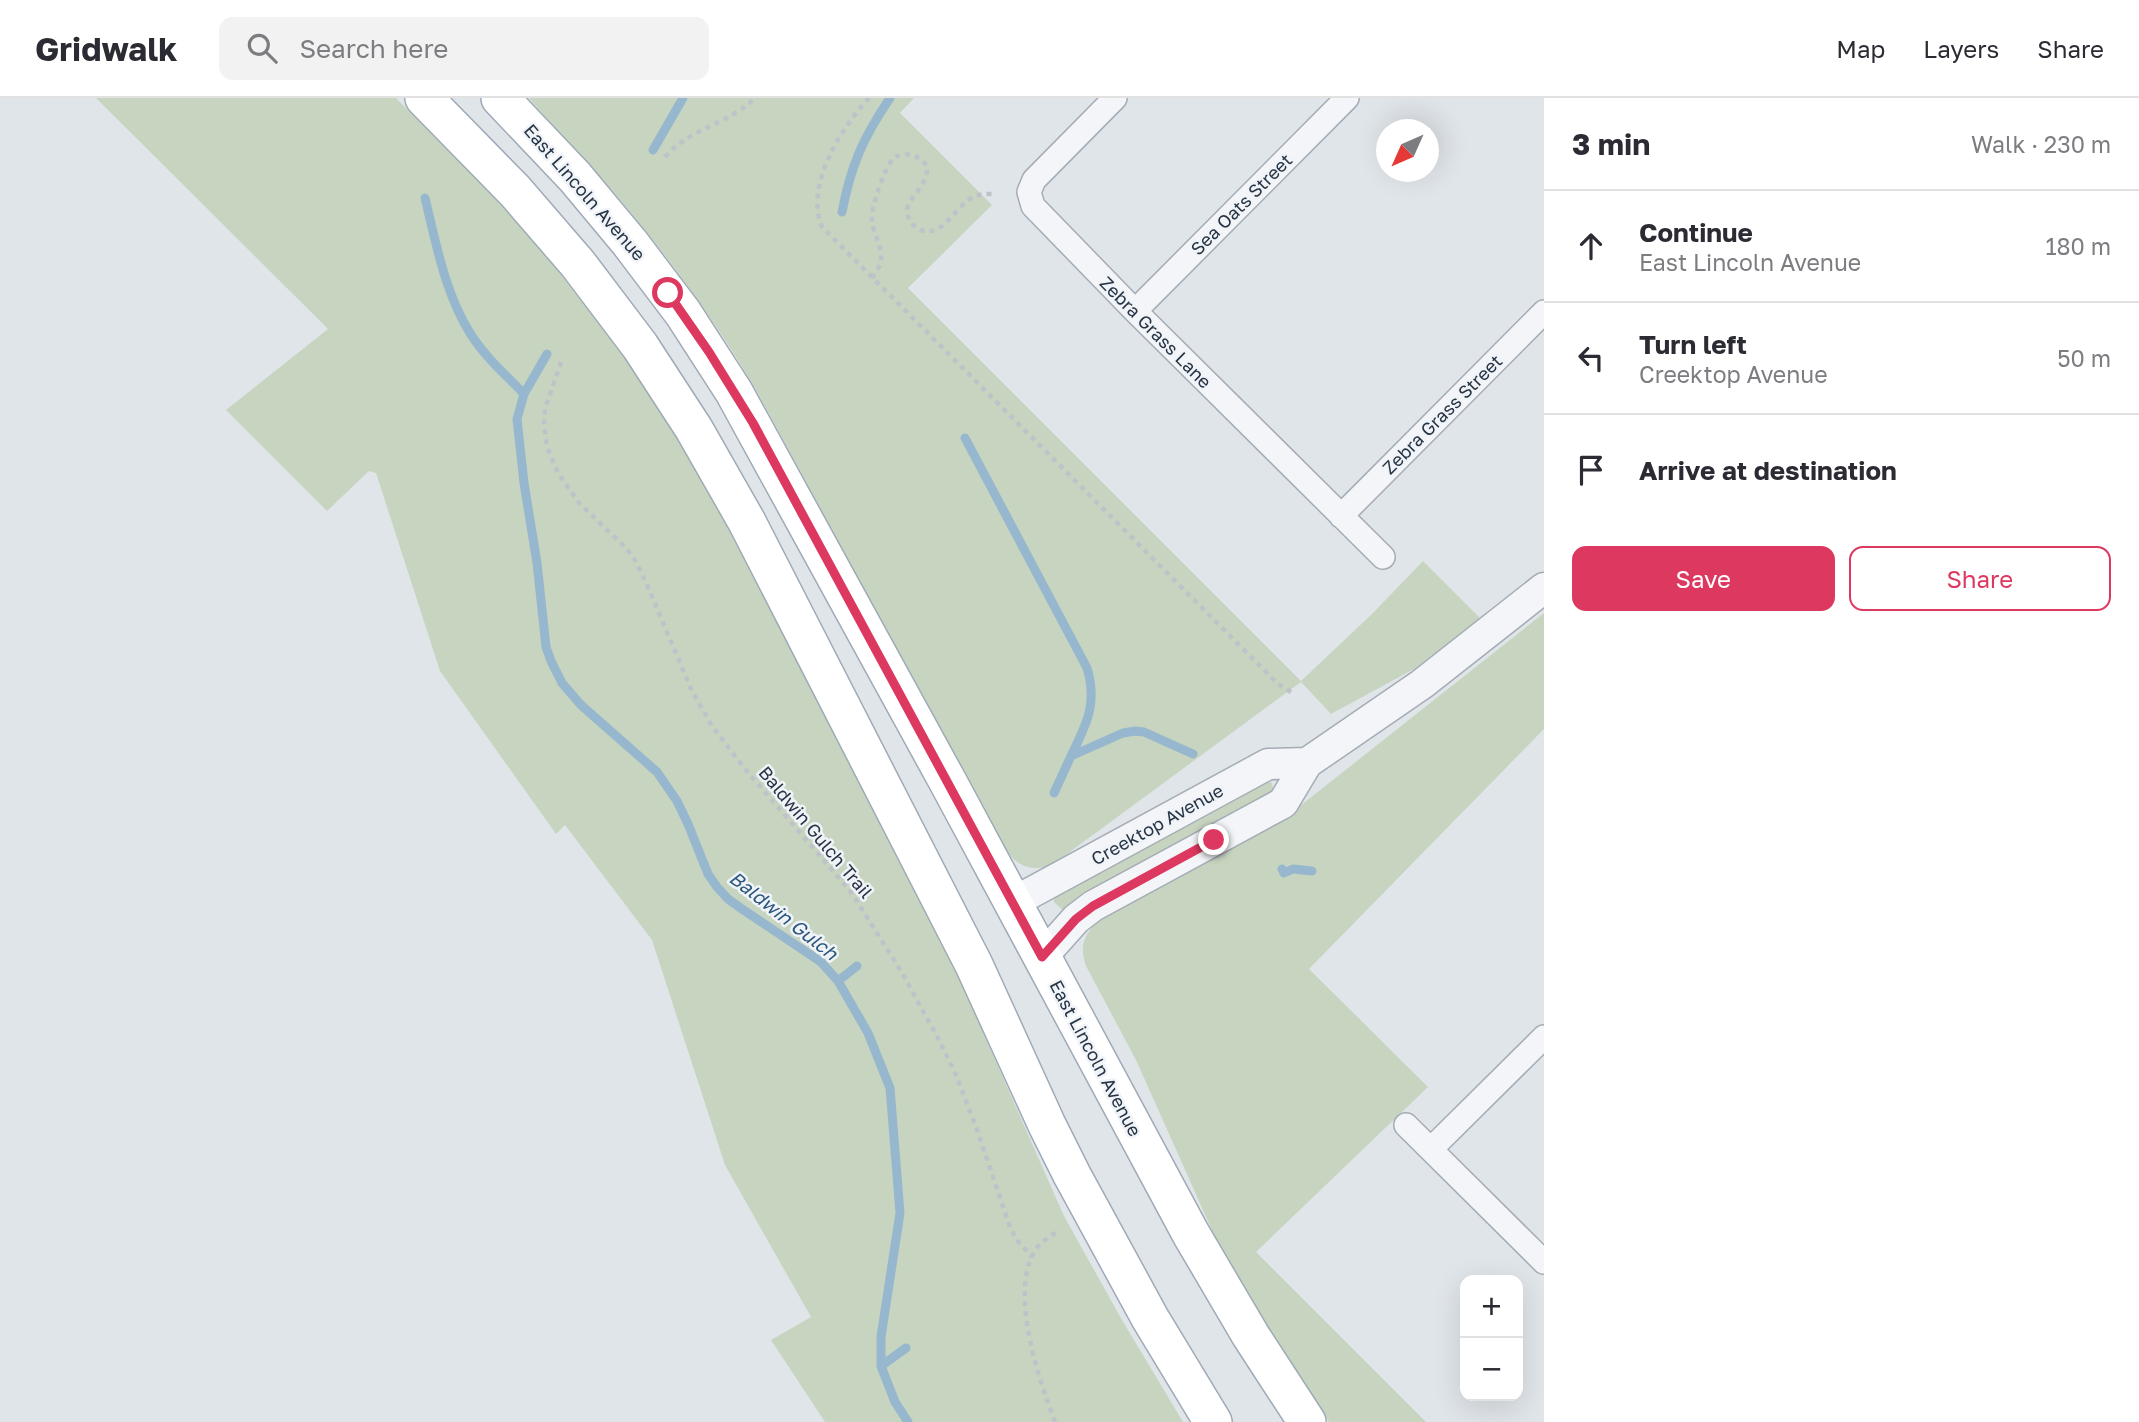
<!DOCTYPE html>
<meta charset="utf-8">
<style>
:root{--surface:#fff;--page:#f2f2f3;--text:#2b2b33;--muted:#7c7c81;--line:#e1e1e2;--accent:#dd3860}
body{margin:0;font-family:"Golos Text",sans-serif;background:var(--page);color:var(--text)}
.controls{position:absolute;right:21px;bottom:21px;display:grid;overflow:hidden;border-radius:14px;box-shadow:0 7px 28px #0002}
.controls button{width:63px;height:63px;display:grid;place-items:center;padding:0;border:0;border-bottom:2px solid var(--line);background:var(--surface);color:var(--text);font:35px sans-serif}
.compass{position:absolute;left:1376px;top:21px;width:63px;height:63px;border-radius:50%;background:var(--surface);box-shadow:0 7px 28px #0002;rotate:225deg}
.stop{position:absolute;width:21px;height:21px;margin:-16px;border:5px solid #dd3860;border-radius:50%;background:#fff}
.stop.end{background:#dd3860;border-color:#fff;box-shadow:0 2px 7px #0008}
.list{margin:0;padding:0;list-style:none}
h2{display:flex;justify-content:space-between;align-items:center;height:91px;margin:0;padding:0 28px;font-size:30px}
h2 small{font-size:23px;font-weight:400;color:var(--muted)}
.list li{display:grid;grid-template-columns:46px 1fr auto;gap:21px;align-items:center;box-sizing:border-box;height:112px;padding:0 28px;border-top:2px solid var(--line)}
.list b{display:block;font-size:26px;white-space:nowrap}
.list p{margin:0;font-size:23px;white-space:nowrap;color:var(--muted)}
.list em{font-size:23px;font-style:normal;color:var(--muted)}
.actions{display:flex;gap:14px;padding:21px 28px}
.actions a{flex:1;padding:16px 0;border:2px solid var(--accent);border-radius:14px;text-align:center;font-size:24px;color:var(--accent)}
.actions .main{background:var(--accent);color:#fff}
.icon{flex:none;width:38px;height:38px;fill:none;stroke:currentColor;stroke-width:2;stroke-linecap:round;stroke-linejoin:round}
.map{position:relative;flex:none;width:1544px;height:1324px;overflow:hidden}
header{display:flex;align-items:center;gap:42px;box-sizing:border-box;height:98px;padding:0 35px;background:var(--surface);border-bottom:2px solid var(--line)}
header strong{font-size:33px}
nav{display:flex;gap:38px;margin-inline-start:auto;font-size:24px}
.search{width:490px;height:63px;background:var(--page);display:flex;align-items:center;gap:18px;box-sizing:border-box;padding:0 24px;border-radius:14px;color:var(--muted);font-size:26px}
main{display:flex}
aside{flex:1;background:var(--surface)}
.map>svg:first-child{display:block}
.green{fill:#c7d5c0}
.lines{fill:none;stroke-linecap:round;stroke-linejoin:round}
.stream{stroke:#97b7ce;stroke-width:9}
.minor-casing{stroke:#a5acb5;stroke-width:26}
.tertiary-casing{stroke:#a5acb5;stroke-width:33}
.primary-casing{stroke:#9eaab7;stroke-width:40}
.path{stroke:#bec3c9;stroke-width:4.5;stroke-dasharray:5 5;stroke-linecap:butt}
.minor{stroke:#f3f5f8;stroke-width:23}
.tertiary{stroke:#f3f5f8;stroke-width:30}
.primary{stroke:#fff;stroke-width:37}
.route{stroke:#dd3860;stroke-width:9}
.labels{text-anchor:middle;dominant-baseline:central;stroke-width:5;stroke-linejoin:round;paint-order:stroke}
.street-label{font-size:18px;fill:#273444;stroke:#f0f4f8}
.water-label{font-size:19px;font-style:italic;fill:#2c577c;stroke:#f0f4f8}
</style>
<header>
<strong>Gridwalk</strong>
<div class="search"><svg class="icon" aria-label="search" viewBox="0 0 24 24"><circle cx="10" cy="10" r="6"/><path d="M15 15l6 6"/></svg>Search here</div>
<nav><a>Map</a><a>Layers</a><a>Share</a></nav>
</header>
<main>
<div class="map">
<svg width="1544" height="1324" viewBox="0 0 1544 1324">
<rect width="100%" height="100%" fill="#e0e5ea"/>
<!-- green -->
<path class="green" d="M96,0H396L487,92L540,150L627,262L681,344L746,461L947,853L1064,1118L1122,1222L1183,1324H825L771,1242L811,1219L725,1067L652,842L565,727L556,736L440,573L376,375L369,373L327,413L226,312L328,231Z
M529,0H914L900,15L992,107L908,190L1301,583L1373,515L1423,463L1480,520L1414,571L1331,616L1301,584L1052,767C1031,775 1015,767 1004,749L760,299C720,229 670,161 618,99C589,65 558,34 529,0Z
M1544,515V631L1309,871L1428,989L1256,1154L1426,1324H1329L1261,1217L1215,1139L1136,962L1086,868C1079,847 1084,837 1099,822L1280,722L1300,708Z
M1267,683L1272,685L1273,693L1064,813L1054,804V796Z"/>
<g class="lines">
<!-- stream -->
<path class="stream" d="M653,52L683,0
M425,100C436,145 445,195 470,235C484,258 506,277 524,296
M842,114C851,67 863,40 890,0
M547,256L524,296L517,321L524,385L537,465L546,549L551,563L562,585L581,607L657,674L677,703L688,726L708,776L717,789L728,801L742,811L821,864L838,883L868,935L890,990L900,1115L881,1239V1268L895,1304L908,1324
M965,340L1087,570C1098,606 1086,627 1071,658
M1054,695L1071,658L1123,635L1135,633L1144,634L1193,656
M1282,771L1284,775L1293,771L1312,773
M838,883L857,868
M881,1268L906,1250"/>
<!-- minor casing -->
<g class="minor-casing">
<path id="minor" d="M1115,0L1034,82L1029,94L1033,108L1135,213L1383,459
M1135,213L1347,0
M1341,418L1544,214
M1406,1027L1544,1164
M1431,1051L1544,939"/>
</g>
<!-- tertiary casing -->
<g class="tertiary-casing">
<path id="tertiary" d="M1012,805L1268,666L1307,665
M1042,859L1076,821L1093,808L1283,705L1307,665L1422,586L1544,490"/>
</g>
<!-- primary casing -->
<g class="primary-casing">
<path id="primary" d="M424,0L515,93L578,166L640,248L694,331L747,424L974,867L1047,1027L1072,1077L1150,1220L1213,1324
M500,0L575,79L630,145L683,215L734,294L948,684L1191,1136L1251,1238L1307,1324"/>
</g>
<!-- path -->
<path class="path" d="M869,0C842,29 804,88 822,129L1278,586L1291,594
M665,59C688,31 729,26 755,0
M872,180C876,174 881,168 881,161C882,147 873,136 872,123C870,111 885,69 893,61C897,57 899,57 903,57C914,55 920,60 927,68C929,86 912,95 907,111C907,119 910,125 917,130C939,144 954,111 970,101C976,96 984,96 992,96
M561,264L545,311L544,326L547,349L558,375L579,405L626,450L635,462L645,482L692,593L712,628L745,671L851,794L901,873L939,942L956,977L976,1029L1010,1129L1016,1141L1032,1159
M1055,1324C1039,1282 1008,1192 1036,1151C1041,1144 1049,1139 1057,1134"/>
<!-- minor -->
<use href="#minor" class="minor"/>
<!-- tertiary -->
<use href="#tertiary" class="tertiary"/>
<!-- primary -->
<use href="#primary" class="primary"/>
</g>
<g class="lines">
<!-- route -->
<path class="route" d="M668,195L709,254L753,325L1042,859L1076,821L1093,808L1214,742"/>
</g>
<g class="labels">
<!-- street labels -->
<g class="street-label">
<text transform="translate(585 94) rotate(49)">East Lincoln Avenue</text>
<text transform="translate(1241 106) rotate(-45)">Sea Oats Street</text>
<text transform="translate(1156 234) rotate(45)">Zebra Grass Lane</text>
<text transform="translate(1442 316) rotate(-45)">Zebra Grass Street</text>
<text transform="translate(1157 726) rotate(-29)">Creektop Avenue</text>
<text transform="translate(816 734) rotate(50)">Baldwin Gulch Trail</text>
<text transform="translate(1096 960) rotate(62)">East Lincoln Avenue</text>
</g>
<!-- water labels -->
<g class="water-label">
<text transform="translate(784 817) rotate(38)">Baldwin Gulch</text>
</g>
</g>
</svg>
<div class="controls">
<button>+</button>
<button>−</button>
</div>
<svg class="compass" viewBox="-18 -18 36 36"><path d="M0-13l5 13h-10z" fill="#e53935"/><path d="M0 13l5-13h-10z" fill="#7c7c81"/></svg>
<div class="stop" style="left:668px;top:195px"></div>
<div class="stop end" style="left:1214px;top:742px"></div>
</div>
<aside>
<h2>3 min<small>Walk · 230 m</small></h2>
<ul class="list">
<li><svg class="icon" aria-label="ahead" viewBox="0 0 24 24"><path d="M12 20V5M6 11l6-6 6 6"/></svg><div><b>Continue</b><p>East Lincoln Avenue</p></div><em>180 m</em></li>
<li><svg class="icon" aria-label="left" viewBox="0 0 24 24"><path d="M17 20v-9H6M10 6l-5 5 5 5"/></svg><div><b>Turn left</b><p>Creektop Avenue</p></div><em>50 m</em></li>
<li><svg class="icon" aria-label="arrive" viewBox="0 0 24 24"><path d="M6 21V4h12l-3 4 3 4H6"/></svg><div><b>Arrive at destination</b></div></li>
</ul>
<div class="actions"><a class="main">Save</a><a>Share</a></div>
</aside>
</main>
